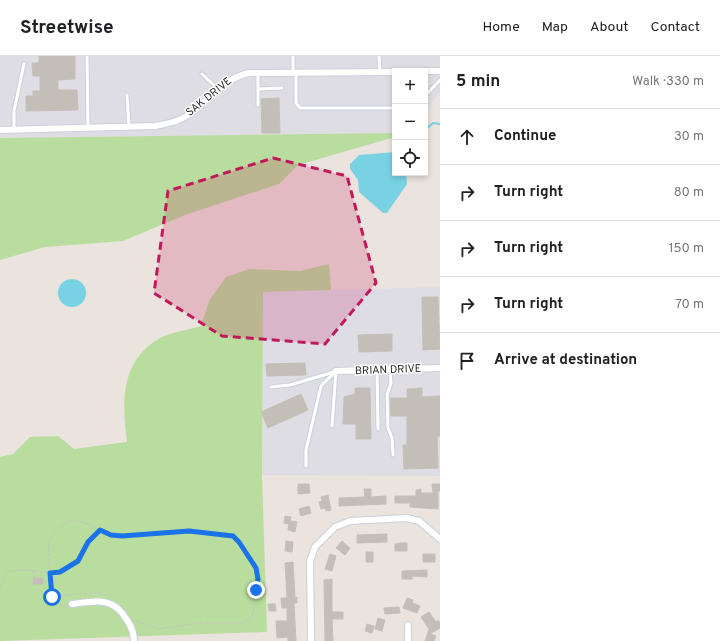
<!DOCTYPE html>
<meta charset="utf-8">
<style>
:root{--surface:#fff;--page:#f2f2f2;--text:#202124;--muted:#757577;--line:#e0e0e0}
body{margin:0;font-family:Overpass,sans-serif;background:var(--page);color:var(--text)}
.controls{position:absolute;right:12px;top:12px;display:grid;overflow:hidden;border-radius:0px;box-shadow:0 2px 6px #0003}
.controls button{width:36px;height:36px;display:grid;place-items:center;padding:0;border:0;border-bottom:1px solid var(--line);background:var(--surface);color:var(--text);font:20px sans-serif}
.stop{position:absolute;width:12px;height:12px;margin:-9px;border:3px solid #1a73e8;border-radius:50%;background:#fff}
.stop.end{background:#1a73e8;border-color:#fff;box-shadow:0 1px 4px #0008}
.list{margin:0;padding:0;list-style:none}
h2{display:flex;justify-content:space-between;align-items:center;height:52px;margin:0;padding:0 16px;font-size:17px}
h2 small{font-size:13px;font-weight:400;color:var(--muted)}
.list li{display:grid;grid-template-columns:26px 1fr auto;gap:12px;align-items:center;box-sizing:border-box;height:56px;padding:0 16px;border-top:1px solid var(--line)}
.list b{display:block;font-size:15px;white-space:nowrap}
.list em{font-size:13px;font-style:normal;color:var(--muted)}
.icon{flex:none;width:22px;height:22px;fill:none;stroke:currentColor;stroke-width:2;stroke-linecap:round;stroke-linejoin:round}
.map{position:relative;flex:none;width:440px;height:585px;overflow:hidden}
header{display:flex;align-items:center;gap:24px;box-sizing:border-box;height:56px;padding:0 20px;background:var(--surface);border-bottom:1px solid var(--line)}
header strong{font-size:19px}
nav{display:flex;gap:22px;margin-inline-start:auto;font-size:14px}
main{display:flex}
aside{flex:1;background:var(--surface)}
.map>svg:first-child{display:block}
.industrial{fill:#dedde4}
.green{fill:#b9dd9e}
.water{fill:#78d2e4}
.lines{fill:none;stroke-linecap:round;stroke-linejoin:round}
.stream{stroke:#78d2e4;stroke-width:2}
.building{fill:#c3bfb8;stroke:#c6bfb7}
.lane-casing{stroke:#cbd0da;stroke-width:5}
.street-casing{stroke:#cbd0da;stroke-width:8}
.path{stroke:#c3c3c3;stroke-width:1;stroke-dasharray:3 2;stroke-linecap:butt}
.lane{stroke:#fff;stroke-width:3}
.street{stroke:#fff;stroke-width:6}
.route{stroke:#1a73e8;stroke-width:5}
.marked{fill:#c2185b;fill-opacity:0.2;stroke:#c2185b;stroke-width:3;stroke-dasharray:8 5;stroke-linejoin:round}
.labels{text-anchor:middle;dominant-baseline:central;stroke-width:3;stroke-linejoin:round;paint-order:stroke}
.street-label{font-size:11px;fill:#2a2a2a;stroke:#fff}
</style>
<header>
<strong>Streetwise</strong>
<nav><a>Home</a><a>Map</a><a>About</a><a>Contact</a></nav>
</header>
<main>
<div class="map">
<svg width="440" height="585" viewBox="0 0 440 585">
<rect width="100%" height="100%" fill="#ebe3dd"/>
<!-- industrial -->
<path class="industrial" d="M0,0H440V36L425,56V15H395V77L0,82Z
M440,231V420L262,419L263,236Z"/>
<!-- green -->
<path class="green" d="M395,77V81L298,109L279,128L185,159L123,185L45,191L0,204V82Z
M329,208L331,234L263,236L262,419L267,576L0,585V401L13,398L30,381L58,380L74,393L127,386C122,346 120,305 160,282C172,276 188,274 201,270L209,245L226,221L249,213L300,215Z"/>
<!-- water -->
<path class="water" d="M395,96V117H406L407,128L387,157H383L359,136L358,124L350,113V108L359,99Z
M58 237a14 14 0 1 1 28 0a14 14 0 1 1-28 0Z"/>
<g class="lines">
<!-- stream -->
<path class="stream" d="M425,74L433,67L440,68"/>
</g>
<!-- building -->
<path class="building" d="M39,0H75V23L58,24V34H77L78,54L26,55V40H33V35H40V20H33L32,7H39Z
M279,42L280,77H262L261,43Z
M422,241H438L440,293L423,294Z
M392,278V295L359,296L358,279Z
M305,307L306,319L267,320L266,308Z
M355,332H370L371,383H356V368H343L344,341L355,338Z
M422,332V341L440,340V380H437L438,412L404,413L403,389H407V360H391L390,342H407V333Z
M301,338L308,354L268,372L261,356Z
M298,428H309L310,437L298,438Z
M432,428H440V435H438V453L410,451V447H395V440H416V434L421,433V437H433Z
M364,433H371V441L386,440V448L339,450V442L365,441Z
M328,439L331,454L326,455L325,452L321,453L319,446L322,445L321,441Z
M309,450L311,457L301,460L299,453Z
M285,460L291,461L290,465L297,466L295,476L288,474L289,468L284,467Z
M387,478V486L357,487V479Z
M286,485L293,486L292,496L285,495Z
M342,485L350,492L345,499L336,492Z
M400,487H407V495H395V488Z
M366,496H373V506H366Z
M330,498L336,500L332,515L325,513Z
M423,498H435V506H423Z
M293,506L295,542L297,541V547H294L296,585H288V581L277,582L276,565H287V552H282L281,542H287L285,507Z
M427,514V521L412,520V523H402V515Z
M33,522H43V528H33Z
M332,523V556H343V563H332L333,585H325L324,524Z
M407,542L413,544L412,547L420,550L417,557L403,552Z
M268,548H275L276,555H269Z
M399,551L400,557L385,558L384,552Z
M429,556L436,566L438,564L440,567V572L430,578L436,580L434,585H425L429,573L421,561Z
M378,562L385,564L382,575L375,573Z
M367,568L374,570L372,577L365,575Z"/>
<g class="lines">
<!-- lane casing -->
<g class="lane-casing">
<path id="lane" d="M87,0L88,71
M293,0V17
M379,0L380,16
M258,17V49
M296,17V47L300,52H395
M202,18L217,32
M258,33L282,32
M127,39L129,70
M425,40L440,24
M14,73V55L24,8
M390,313L391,327L387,339L388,372L392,382L393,399
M377,314L378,373
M271,331L290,329L334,316
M332,370L336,315
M306,410V394L321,330L336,315"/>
</g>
<!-- street casing -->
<g class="street-casing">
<path id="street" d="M425,15H440
M0,74L155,70C165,68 174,67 183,62C209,48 218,24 249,17L395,16
M336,315L440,312
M72,548C96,545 113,540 127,564C131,570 134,578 134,585
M311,585L310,505L315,491L335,471L350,465L407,462L419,465L440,483
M408,585V569"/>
</g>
<!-- path -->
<path class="path" d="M34,515V522
M0,531L4,521L9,515C32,510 60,526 79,505C83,500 83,493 86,488C90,483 95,480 99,475
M51,533C64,548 88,530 111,541
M67,551L55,547L52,541L48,490C51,480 59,470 69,466C86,461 102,479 118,480C151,482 183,473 216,477C221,478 229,478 234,481C240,485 244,494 248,500C258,516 258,518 256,537C254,547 255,562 245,567H197L159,573L135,565"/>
<!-- lane -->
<use href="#lane" class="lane"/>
<!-- street -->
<use href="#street" class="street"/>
</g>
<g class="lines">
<!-- route -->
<path class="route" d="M52,541L50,517L60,516L78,505L88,486L100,474L111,479L122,480L189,475L233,480L239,486L256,512L258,523L256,534"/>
</g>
<!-- marked area -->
<path class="marked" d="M273,102L347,120L376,227L325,288L222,280L154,237L168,135Z"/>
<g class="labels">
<!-- street labels -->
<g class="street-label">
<text transform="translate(209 41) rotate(-39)">SAK DRIVE</text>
<text transform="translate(388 314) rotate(-2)">BRIAN DRIVE</text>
</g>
</g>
</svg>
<div class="controls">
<button>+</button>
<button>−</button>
<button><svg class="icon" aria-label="locate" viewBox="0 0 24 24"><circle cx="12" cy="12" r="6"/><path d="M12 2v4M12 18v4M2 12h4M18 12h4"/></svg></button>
</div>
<div class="stop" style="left:52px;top:541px"></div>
<div class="stop end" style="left:256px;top:534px"></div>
</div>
<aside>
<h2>5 min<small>Walk · 330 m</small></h2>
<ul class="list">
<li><svg class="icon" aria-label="ahead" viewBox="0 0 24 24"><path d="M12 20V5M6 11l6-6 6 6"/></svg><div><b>Continue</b></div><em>30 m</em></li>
<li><svg class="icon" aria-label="right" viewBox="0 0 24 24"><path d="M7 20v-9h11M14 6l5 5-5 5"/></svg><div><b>Turn right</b></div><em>80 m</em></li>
<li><svg class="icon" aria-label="right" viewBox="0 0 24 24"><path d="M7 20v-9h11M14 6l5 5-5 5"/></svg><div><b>Turn right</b></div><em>150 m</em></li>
<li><svg class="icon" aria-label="right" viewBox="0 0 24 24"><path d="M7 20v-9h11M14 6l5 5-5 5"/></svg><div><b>Turn right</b></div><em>70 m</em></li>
<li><svg class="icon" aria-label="arrive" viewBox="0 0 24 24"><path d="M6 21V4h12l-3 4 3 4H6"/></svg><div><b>Arrive at destination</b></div></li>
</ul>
</aside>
</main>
